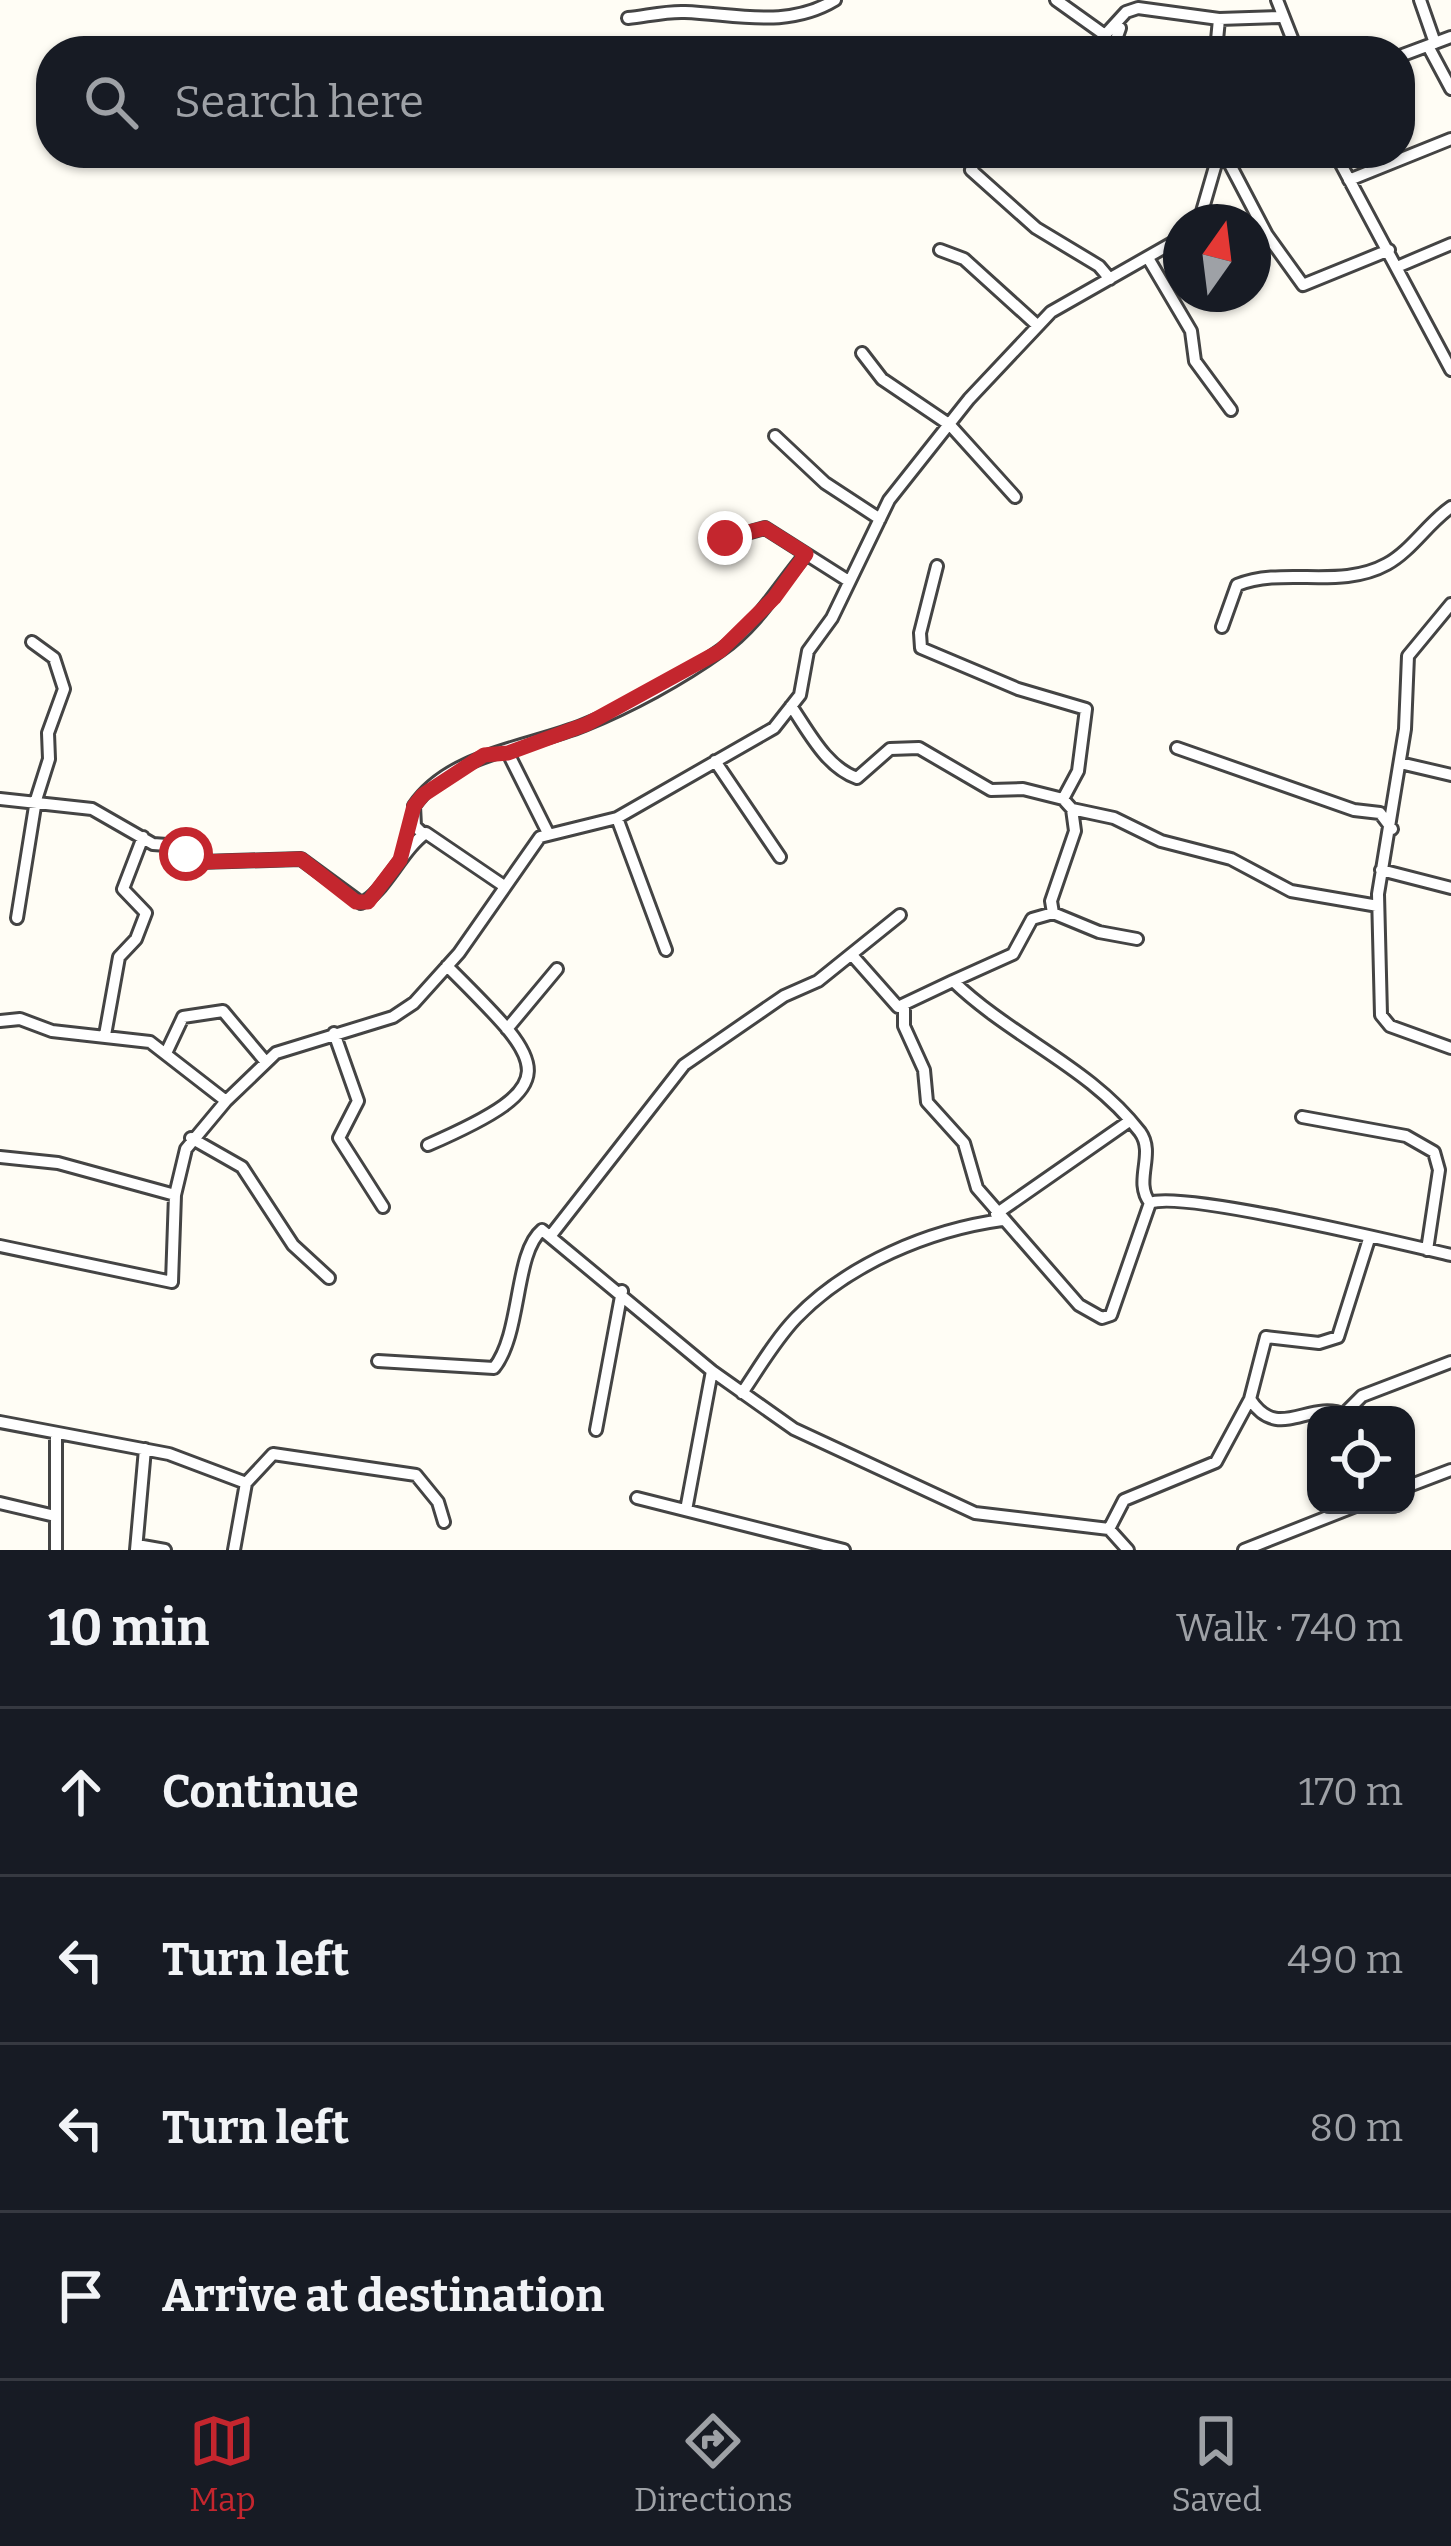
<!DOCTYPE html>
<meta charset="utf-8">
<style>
:root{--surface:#171b24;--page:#242831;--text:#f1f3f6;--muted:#9ea1a6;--line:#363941;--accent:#c4262e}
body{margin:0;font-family:Bitter,serif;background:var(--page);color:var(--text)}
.controls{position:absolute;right:36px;bottom:36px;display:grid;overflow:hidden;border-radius:24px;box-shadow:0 3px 9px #0004}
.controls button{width:108px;height:108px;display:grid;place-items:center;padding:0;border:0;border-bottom:3px solid var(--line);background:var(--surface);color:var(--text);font:60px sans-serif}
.compass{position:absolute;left:1163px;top:204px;width:108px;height:108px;border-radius:50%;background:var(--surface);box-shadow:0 3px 9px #0004;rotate:14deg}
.stop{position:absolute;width:36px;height:36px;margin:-27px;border:9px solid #c4262e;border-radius:50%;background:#fff}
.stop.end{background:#c4262e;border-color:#fff;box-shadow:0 3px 12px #0008}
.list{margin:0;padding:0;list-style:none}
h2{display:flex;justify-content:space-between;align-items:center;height:156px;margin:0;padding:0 48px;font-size:51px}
h2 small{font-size:39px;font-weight:400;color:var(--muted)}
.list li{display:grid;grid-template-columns:78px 1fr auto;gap:36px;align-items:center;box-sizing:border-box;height:168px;padding:0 48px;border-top:3px solid var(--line)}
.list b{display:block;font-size:45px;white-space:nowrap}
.list em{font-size:39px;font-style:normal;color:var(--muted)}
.icon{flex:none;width:66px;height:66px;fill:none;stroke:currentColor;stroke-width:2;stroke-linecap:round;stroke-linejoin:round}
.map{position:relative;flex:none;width:1451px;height:1550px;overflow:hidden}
.search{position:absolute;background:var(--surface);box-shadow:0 3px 9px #0004;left:36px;right:36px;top:36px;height:132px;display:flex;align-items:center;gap:30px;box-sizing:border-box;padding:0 42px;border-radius:48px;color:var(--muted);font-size:45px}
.sheet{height:828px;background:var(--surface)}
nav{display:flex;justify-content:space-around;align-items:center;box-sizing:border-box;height:168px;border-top:3px solid var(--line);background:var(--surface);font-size:33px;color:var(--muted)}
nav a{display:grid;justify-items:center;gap:6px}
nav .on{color:var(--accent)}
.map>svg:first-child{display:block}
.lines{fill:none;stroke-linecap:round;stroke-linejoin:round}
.minor-casing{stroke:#444;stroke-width:16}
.minor{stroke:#fff;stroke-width:10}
.route{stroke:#c4262e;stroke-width:15}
</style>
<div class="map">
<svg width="1451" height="1550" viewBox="0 0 1451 1550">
<rect width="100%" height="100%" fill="#fffdf5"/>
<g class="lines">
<!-- minor casing -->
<g class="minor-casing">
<path id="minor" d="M1056,0L1105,35L1126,12L1138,8L1219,19L1280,17
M1277,0L1297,51
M1420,0L1435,43
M628,18C647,16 667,11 685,12C737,14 787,29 835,0
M1428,46L1451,89
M1112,51L1120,28
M1216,51L1219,19
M1400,56L1451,37
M979,153L971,170L1036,228L1099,266L1110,279
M1189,153L1217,157
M1224,153L1267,235L1303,285L1389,250
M1335,153L1451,370
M1349,180L1451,139
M1199,222L1219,153
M940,250L964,259L1038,326
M1148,258L1191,331L1195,361L1231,410
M1397,267L1451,244
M862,353L882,379L950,425L1015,497
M775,436L825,483L880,519
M711,533L725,539L765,528L847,580
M937,566L920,633L921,648L1018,689L1086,709L1078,771L1063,799L1072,809L1114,818L1161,841L1231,859L1291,891L1378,906
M1451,604L1408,656L1405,729L1378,894L1381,1015L1390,1026L1451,1048
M1222,627L1237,585C1285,566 1340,590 1387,564C1411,551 1428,523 1451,507
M791,706C809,732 826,767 857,778L890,749L919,748L991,790L1023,789L1063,799
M1177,748L1354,810L1380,813L1392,829
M508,753L548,833
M715,761L780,857
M1400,763L1451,775
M0,799L92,809L153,844L181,846L200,862L301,859L361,903C382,896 403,848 426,833L504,886
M1072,809L1075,831L1051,901L1053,913L1099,932L1137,939
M617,818L666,950
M423,834L415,826L414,806C450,753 528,748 584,725C629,707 681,679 721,650C757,625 778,587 806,554
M1381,870L1451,888
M17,918L36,800L49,759L48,733L64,689L54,658L32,642
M852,955L898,1007L953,981C1012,1038 1090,1067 1140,1132C1156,1154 1133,1181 1150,1203L1111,1315L1102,1318L1079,1305L977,1188L964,1143L927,1102L924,1070L904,1026V1006
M953,981L1013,954L1032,919L1053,913
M0,1021L20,1019L52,1031L150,1042L226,1101L276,1053L393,1017L414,1003L459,953L540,837L617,818L774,728L800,695L808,651L832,618L889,500L969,399L1051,312L1181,238
M507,1029L557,969
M334,1033L358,1101L339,1138L383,1207
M105,1035L119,957L136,939L146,913L123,889L143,837
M167,1051L183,1017L223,1011L265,1061
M1302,1117L1406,1136L1434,1152L1439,1170L1427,1250
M191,1138L242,1167L293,1245L329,1278
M428,1145C570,1083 546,1065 447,966
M0,1157L58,1163L175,1195
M1150,1203C1180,1190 1404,1244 1451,1255
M996,1214L1128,1122
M552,1234L684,1065L784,996L818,981L900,915
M0,1246L172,1282L175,1195L186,1149L226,1101
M378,1361L494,1368C522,1333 514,1253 542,1230L712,1371L794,1429L975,1513L1109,1529L1128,1550
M742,1393C759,1368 775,1340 796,1318C848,1264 929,1230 1002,1220
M1250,1399C1278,1443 1309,1399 1345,1415
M1344,1414L1362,1396L1451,1362
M0,1422L169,1454L246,1483
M596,1430L622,1291
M56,1437V1550
M1406,1487L1451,1470
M637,1498L844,1550
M0,1503L55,1516
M686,1510L712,1371
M1109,1529L1124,1500L1216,1462L1250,1399L1266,1337L1319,1343L1338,1337L1369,1239
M137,1545L165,1550
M136,1550L145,1449
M234,1550L246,1483L273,1454L416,1475L438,1502L444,1522
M1244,1550L1358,1505"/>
</g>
<!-- minor -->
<use href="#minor" class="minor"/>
</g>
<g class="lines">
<!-- route -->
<path class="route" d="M186,854L200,862L301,859L356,902H368L400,860L414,806L423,795L484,755L508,753L587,724L720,651L774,598L806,554L765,528L725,538"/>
</g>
</svg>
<div class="controls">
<button><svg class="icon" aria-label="locate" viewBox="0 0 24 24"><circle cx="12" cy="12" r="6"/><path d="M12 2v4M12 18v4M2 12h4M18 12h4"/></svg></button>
</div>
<svg class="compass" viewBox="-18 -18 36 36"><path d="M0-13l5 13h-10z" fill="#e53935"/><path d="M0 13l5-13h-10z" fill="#9ea1a6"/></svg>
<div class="stop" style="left:186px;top:854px"></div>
<div class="stop end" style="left:725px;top:538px"></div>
<div class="search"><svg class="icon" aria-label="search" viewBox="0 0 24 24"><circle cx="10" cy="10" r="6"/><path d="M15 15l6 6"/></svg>Search here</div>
</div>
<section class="sheet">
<h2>10 min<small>Walk · 740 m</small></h2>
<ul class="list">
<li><svg class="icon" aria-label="ahead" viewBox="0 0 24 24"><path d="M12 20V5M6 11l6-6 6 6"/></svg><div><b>Continue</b></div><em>170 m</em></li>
<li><svg class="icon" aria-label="left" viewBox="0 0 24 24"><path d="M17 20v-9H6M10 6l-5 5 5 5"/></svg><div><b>Turn left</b></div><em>490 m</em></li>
<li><svg class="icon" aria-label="left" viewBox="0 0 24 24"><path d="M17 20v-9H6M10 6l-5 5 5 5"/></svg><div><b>Turn left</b></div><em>80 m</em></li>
<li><svg class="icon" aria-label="arrive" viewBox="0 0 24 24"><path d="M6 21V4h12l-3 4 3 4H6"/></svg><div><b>Arrive at destination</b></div></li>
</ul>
</section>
<nav>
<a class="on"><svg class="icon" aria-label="map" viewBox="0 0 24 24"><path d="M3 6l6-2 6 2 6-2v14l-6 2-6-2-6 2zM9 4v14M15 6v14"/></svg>Map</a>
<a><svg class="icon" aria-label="directions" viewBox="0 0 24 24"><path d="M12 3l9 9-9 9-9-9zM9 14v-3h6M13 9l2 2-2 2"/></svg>Directions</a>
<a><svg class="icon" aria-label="saved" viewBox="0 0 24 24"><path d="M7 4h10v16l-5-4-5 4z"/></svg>Saved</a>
</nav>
